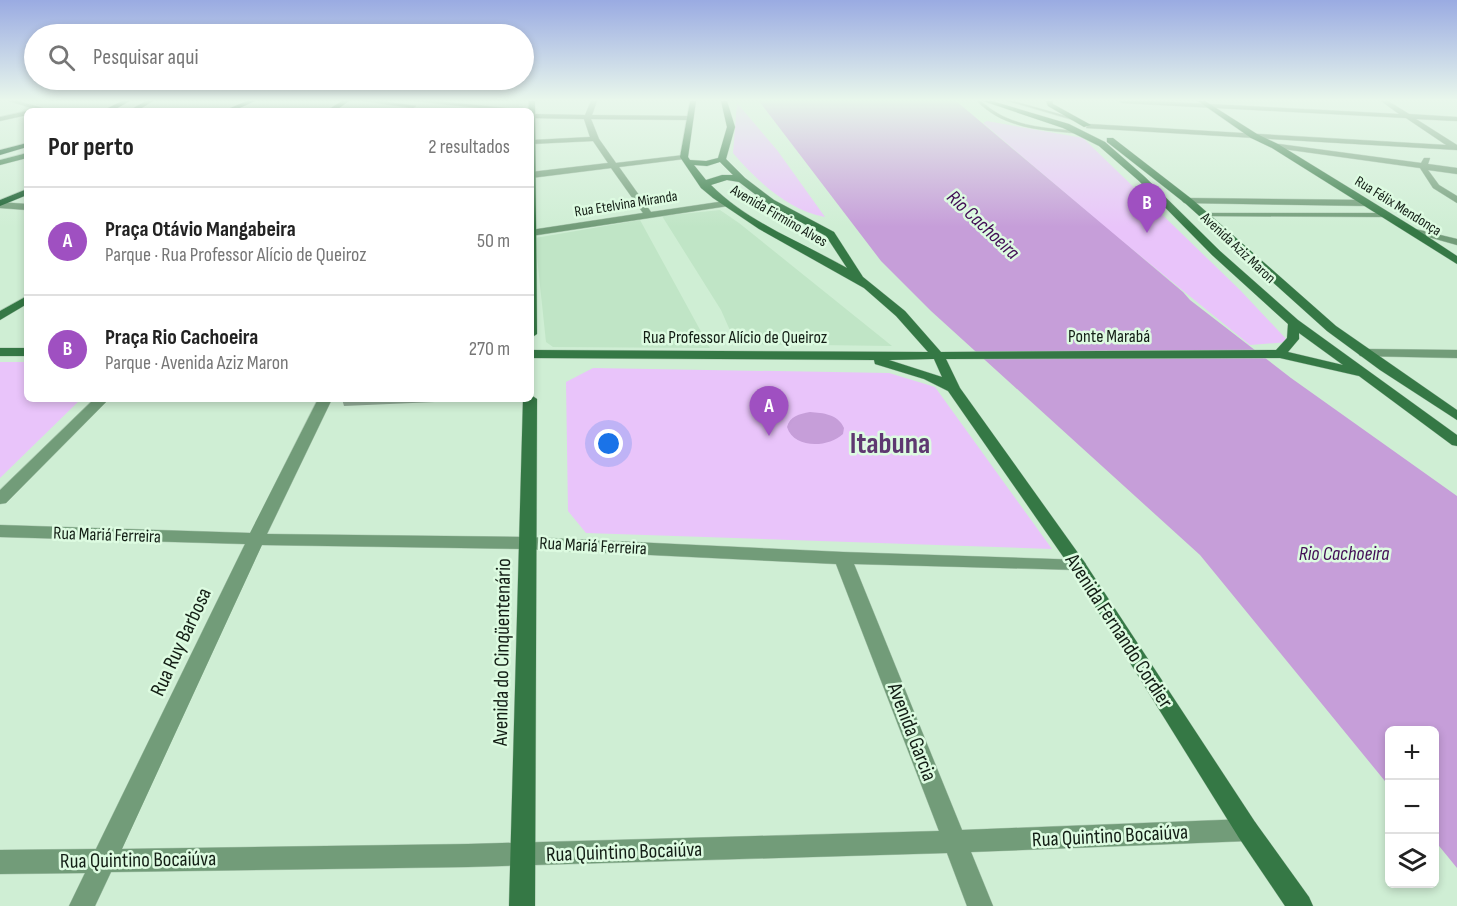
<!DOCTYPE html>
<html lang="pt">
<meta charset="utf-8">
<style>
:root{--surface:#fff;--page:#f6f6f6;--text:#222;--muted:#767676;--line:#e0e0e0;--accent:#9f50c1}
body{margin:0;font-family:"Sofia Sans Condensed",sans-serif;background:var(--page);color:var(--text)}
.controls{position:absolute;right:18px;bottom:18px;display:grid;overflow:hidden;border-radius:9px;box-shadow:0 3px 9px #0003}
.controls button{width:54px;height:54px;display:grid;place-items:center;padding:0;border:0;border-bottom:2px solid var(--line);background:var(--surface);color:var(--text);font:30px sans-serif}
.you{position:absolute;left:609px;top:444px;width:21px;height:21px;margin:-15px;border:4px solid #fff;border-radius:50%;background:#1a73e8;box-shadow:0 0 0 9px #1a73e833}
.badge{display:grid;place-items:center;width:39px;height:39px;border-radius:50%;background:var(--accent);color:#fff;font-size:20px;font-weight:700}
.pin{position:absolute;translate:-50% -50px;filter:drop-shadow(0 2px 3px #0008)}
.pin::after{content:'';position:absolute;top:32px;width:21px;height:18px;background:inherit;clip-path:polygon(0 0,100% 0,50% 100%)}
.list{margin:0;padding:0;list-style:none}
h2{display:flex;justify-content:space-between;align-items:center;height:78px;margin:0;padding:0 24px;font-size:26px}
h2 small{font-size:20px;font-weight:400;color:var(--muted)}
.list li{display:grid;grid-template-columns:39px 1fr auto;gap:18px;align-items:center;box-sizing:border-box;height:108px;padding:0 24px;border-top:2px solid var(--line)}
.list b{display:block;font-size:22px;white-space:nowrap}
.list p{margin:0;font-size:20px;white-space:nowrap;color:var(--muted)}
.list em{font-size:20px;font-style:normal;color:var(--muted)}
.icon{flex:none;width:33px;height:33px;fill:none;stroke:currentColor;stroke-width:2;stroke-linecap:round;stroke-linejoin:round}
.map{position:relative;flex:none;width:1457px;height:906px;overflow:hidden}
.search{position:absolute;background:var(--surface);box-shadow:0 3px 9px #0003;left:24px;top:24px;width:510px;height:66px;display:flex;align-items:center;gap:15px;box-sizing:border-box;padding:0 21px;border-radius:33px;color:var(--muted);font-size:22px}
.panel{position:absolute;background:var(--surface);box-shadow:0 3px 9px #0003;left:24px;top:108px;width:510px;height:294px;border-radius:9px}
.map>svg:first-child{display:block}
.built{fill:#c0e5c6}
.green{fill:#e9c4fa}
.water{fill:#c69ed9}
.lines{fill:none;stroke-linecap:round;stroke-linejoin:round}
.lane-casing{stroke:#adc9b2;stroke-width:1}
.street-casing{stroke:#adc9b2;stroke-width:1}
.secondary-casing{stroke:#adc9b2;stroke-width:1}
.primary-casing{stroke:#adc9b2;stroke-width:1}
.lane{fill:#729c79;fill-rule:evenodd}
.street{fill:#729c79;fill-rule:evenodd}
.secondary{fill:#357845;fill-rule:evenodd}
.primary{fill:#135b2a;fill-rule:evenodd}
.wall{fill:#91ab96}
.labels{text-anchor:middle;dominant-baseline:central;stroke-width:5;stroke-linejoin:round;paint-order:stroke}
.far-street-label{font-size:15px;fill:#131e15;stroke:#ddfbe1}
.street-label{font-size:18px;fill:#131e15;stroke:#ddfbe1}
.water-label{font-size:20px;font-style:italic;fill:#420d55;stroke:#ddfbe1}
.near-street-label{font-size:21px;fill:#131e15;stroke:#ddfbe1}
.town-label{font-size:30px;font-weight:bold;fill:#5e3870;stroke:#ddfbe1}
</style>
<div class="map">
<svg width="1457" height="906" viewBox="0 0 1457 906">
<rect width="100%" height="100%" fill="#cfeed4"/>
<!-- built -->
<path class="built" d="M720,210L739,223L892,346L736,344L721,310L662,216Z
M640,220L710,348L553,347L546,342L535,238Z"/>
<!-- green -->
<path class="green" d="M737,103L777,150L825,217C788,210 757,181 733,153Z
M987,121L1083,138L1240,290L1289,342L1250,345L1107,229L983,123Z
M0,362H27V399H81L0,478Z
M593,368L889,373L935,387L1052,549L586,533L568,511L566,382Z"/>
<!-- water -->
<path class="water" d="M759,101H956L1183,292L1190,300L1291,378L1457,496V868L1435,841L1434,730H1390L1389,786L1200,555L931,311L881,261Z
M810,412C823,413 838,414 844,428L843,434C828,448 794,449 787,427C790,416 799,414 810,412Z"/>
<g class="lines">
<!-- lane casing -->
<g class="lane-casing">
<path id="lane" d="M977,101H981C1003,121 1027,126 1056,129C1065,130 1076,130 1084,133L1082,134C1044,130 1005,130 977,101Z
M1008,101H1013L1077,119L1073,120Z
M1203,213H1388L1391,215L1388,217L1201,216V214Z"/>
</g>
<!-- street casing -->
<g class="street-casing">
<path id="street" d="M9,101H18L53,111H41Z
M363,101H381L416,106L413,108Z
M414,101H436L535,111L531,113V111H507Z
M591,101H597L592,115L690,116L694,118L690,120L591,119L599,139L616,163L684,155L688,157L684,159L619,167L651,212L725,201L730,204L728,206L531,236V230L643,213L611,168L531,178V172L608,163L593,141L531,144L533,140L590,137L584,119L532,118L531,114L585,115Z
M1119,101H1152L1399,114L1381,101H1388L1409,114L1457,117V121L1416,119L1457,145V150L1086,128L1089,124L1446,145L1406,118L1122,103Z
M27,111V115L0,121V117Z
M1279,144L1421,163L1424,158H1430L1428,164L1457,168V174L1428,170L1439,185L1457,196V203L1433,188L1420,168L1276,148L1275,146Z
M1187,198L1368,200L1373,203L1368,206L1184,203L1182,201Z
M0,202L27,204V210L0,208Z
M1407,227L1457,239V245L1407,231Z
M1364,349L1457,350V358L1360,356L1358,353Z
M94,399H109L6,503L0,504V490Z
M318,399H332L267,534L527,537L843,552L1083,560L1086,564L1083,568L1077,570L854,564L962,830L1247,819L1255,822L1259,830L1255,838L1247,841L971,852L993,906H967L947,853L468,867L111,872L95,906H69L85,873L0,874V850L96,849L245,544L0,537V525L250,533ZM262,545L527,549L836,564L939,831L468,844L122,849Z"/>
</g>
<!-- secondary casing -->
<g class="secondary-casing">
<path id="secondary" d="M146,101H153L137,111H128Z
M342,101H349L335,111H326Z
M529,101H535L537,334L531,338V111H528Z
M690,101H696L688,157L690,160L706,161L718,158L727,127L721,101H727L735,127L726,159L745,178L774,200L834,232L863,277L905,311L941,352L1276,350L1287,338L1288,324L1212,255L1139,181L1099,146L1063,128L983,101H992L1069,124L1105,142L1145,177L1220,251L1298,320L1457,435V446L1452,445L1359,376L1280,358L946,359L960,388L1083,560L1255,822L1309,897L1313,906H1285L1239,838L1071,568L948,391L924,379L875,364L874,360L531,358V350L928,352L896,316L864,288L759,229L713,198L701,188L680,157ZM720,162L733,175H722L706,180L694,165L707,166ZM727,180L739,182L768,204L826,236L847,268C801,242 749,223 711,185ZM1299,333L1343,365L1288,352L1299,339ZM934,359L942,377L889,360Z
M1046,101H1052L1053,104L1091,125L1084,127L1048,106Z
M1198,101H1205L1257,134L1278,144L1413,227L1457,256V264L1272,148L1251,138Z
M1107,138H1113L1193,200L1336,326L1457,410V420L1380,370L1327,331L1186,204L1107,142Z
M27,153V158L0,165V160Z
M27,296V304L0,320V311Z
M0,348H27V356H0Z
M531,395L537,399L535,906H509L523,399H531Z"/>
</g>
<!-- primary casing -->
<g class="primary-casing">
<path id="primary" d="M122,101H130L112,111H102Z
M247,101H255L233,111H223Z
M27,143V147L0,155V150Z
M27,189V195L0,206V200Z"/>
</g>
<!-- lane -->
<use href="#lane" class="lane"/>
<!-- street -->
<use href="#street" class="street"/>
<!-- secondary -->
<use href="#secondary" class="secondary"/>
<!-- primary -->
<use href="#primary" class="primary"/>
</g>
<!-- wall -->
<path class="wall" d="M342,399H503L344,406Z"/>
<!-- sky -->
<linearGradient id="sky" x2="0" y2="1"><stop stop-color="#9aabe2"/><stop offset="0.44" stop-color="#e9f7ec"/><stop offset="1" stop-color="#e9f7ec" stop-opacity="0"/></linearGradient>
<rect width="1457" height="227" fill="url(#sky)"/>
<g class="labels">
<!-- far-street labels -->
<g class="far-street-label">
<text transform="translate(626 204) rotate(-9)">Rua Etelvina Miranda</text>
<text transform="translate(1398 206) rotate(32)">Rua Félix Mendonça</text>
<text transform="translate(779 216) rotate(30)">Avenida Firmino Alves</text>
<text transform="translate(1238 248) rotate(43)">Avenida Aziz Maron</text>
</g>
<!-- street labels -->
<g class="street-label">
<text x="1109" y="336">Ponte Marabá</text>
<text x="735" y="337">Rua Professor Alício de Queiroz</text>
<text transform="translate(107 535) rotate(2)">Rua Mariá Ferreira</text>
<text transform="translate(593 546) rotate(3)">Rua Mariá Ferreira</text>
</g>
<!-- water labels -->
<g class="water-label">
<text transform="translate(983 225) rotate(43)">Rio Cachoeira</text>
<text x="1344" y="554">Rio Cachoeira</text>
</g>
<!-- near-street labels -->
<g class="near-street-label">
<text transform="translate(1119 631) rotate(57)">Avenida Fernando Cordier</text>
<text transform="translate(181 642) rotate(-65)">Rua Ruy Barbosa</text>
<text transform="translate(502 652) rotate(-89)">Avenida do Cinqüentenário</text>
<text transform="translate(912 732) rotate(69)">Avenida Garcia</text>
<text transform="translate(1110 836) rotate(-3)">Rua Quintino Bocaiúva</text>
<text transform="translate(624 852) rotate(-2)">Rua Quintino Bocaiúva</text>
<text transform="translate(138 860) rotate(-1)">Rua Quintino Bocaiúva</text>
</g>
<!-- town labels -->
<g class="town-label">
<text x="890" y="444">Itabuna</text>
</g>
</g>
</svg>
<div class="controls">
<button>+</button>
<button>−</button>
<button><svg class="icon" aria-label="layers" viewBox="0 0 24 24"><path d="M12 4l9 5-9 5-9-5zM3 14l9 5 9-5"/></svg></button>
</div>
<div class="you"></div>
<div class="pin badge" style="left:769px;top:436px">A</div>
<div class="pin badge" style="left:1147px;top:233px">B</div>
<div class="search"><svg class="icon" aria-label="search" viewBox="0 0 24 24"><circle cx="10" cy="10" r="6"/><path d="M15 15l6 6"/></svg>Pesquisar aqui</div>
<section class="panel">
<h2>Por perto<small>2 resultados</small></h2>
<ul class="list">
<li><span class="badge">A</span><div><b>Praça Otávio Mangabeira</b><p>Parque · Rua Professor Alício de Queiroz</p></div><em>50 m</em></li>
<li><span class="badge">B</span><div><b>Praça Rio Cachoeira</b><p>Parque · Avenida Aziz Maron</p></div><em>270 m</em></li>
</ul>
</section>
</div>
